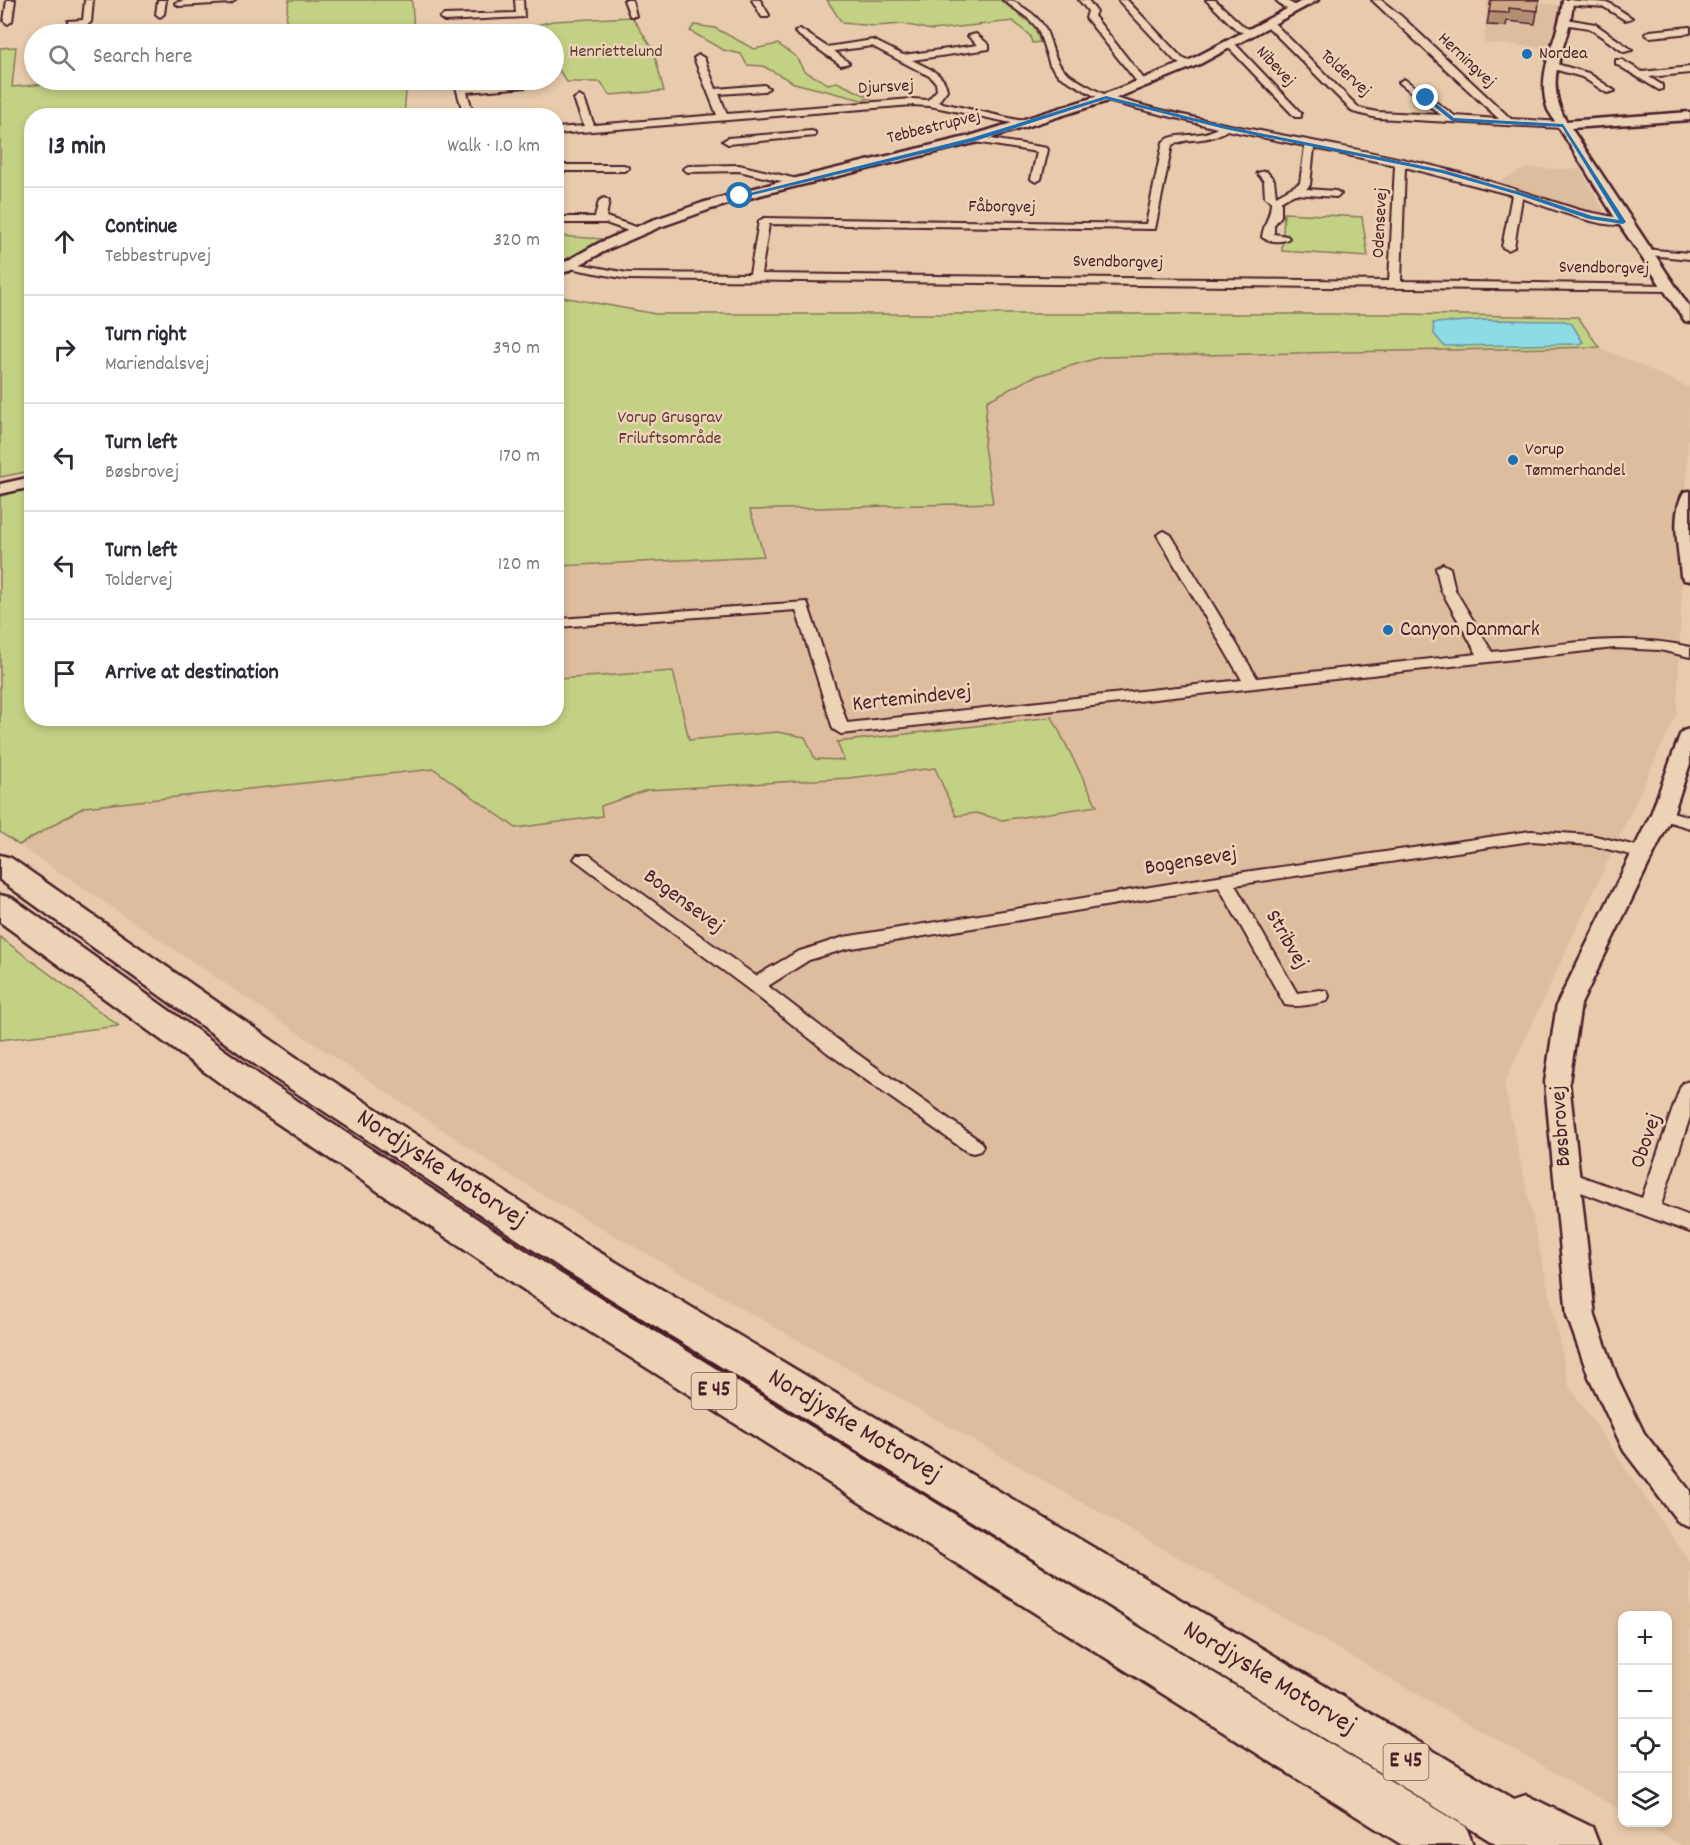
<!DOCTYPE html>
<meta charset="utf-8">
<style>
:root{--surface:#fff;--page:#f2f2f3;--text:#2b2b33;--muted:#7c7c81;--line:#e1e1e2}
body{margin:0;font-family:Dekko,sans-serif;background:var(--page);color:var(--text)}
.controls{position:absolute;right:18px;bottom:18px;display:grid;overflow:hidden;border-radius:12px;box-shadow:0 3px 9px #0003}
.controls button{width:54px;height:54px;display:grid;place-items:center;padding:0;border:0;border-bottom:2px solid var(--line);background:var(--surface);color:var(--text);font:30px sans-serif}
.stop{position:absolute;width:18px;height:18px;margin:-14px;border:4px solid #1f6fb2;border-radius:50%;background:#fff}
.stop.end{background:#1f6fb2;border-color:#fff;box-shadow:0 2px 6px #0008}
.list{margin:0;padding:0;list-style:none}
h2{display:flex;justify-content:space-between;align-items:center;height:78px;margin:0;padding:0 24px;font-size:26px}
h2 small{font-size:20px;font-weight:400;color:var(--muted)}
.list li{display:grid;grid-template-columns:39px 1fr auto;gap:18px;align-items:center;box-sizing:border-box;height:108px;padding:0 24px;border-top:2px solid var(--line)}
.list b{display:block;font-size:22px;white-space:nowrap}
.list p{margin:0;font-size:20px;white-space:nowrap;color:var(--muted)}
.list em{font-size:20px;font-style:normal;color:var(--muted)}
.icon{flex:none;width:33px;height:33px;fill:none;stroke:currentColor;stroke-width:2;stroke-linecap:round;stroke-linejoin:round}
.map{position:relative;flex:none;width:1690px;height:1845px;overflow:hidden}
.search{position:absolute;background:var(--surface);box-shadow:0 3px 9px #0003;left:24px;top:24px;width:540px;height:66px;display:flex;align-items:center;gap:15px;box-sizing:border-box;padding:0 21px;border-radius:33px;color:var(--muted);font-size:22px}
.panel{position:absolute;background:var(--surface);box-shadow:0 3px 9px #0003;left:24px;top:108px;width:540px;height:618px;border-radius:24px}
.map>svg:first-child{display:block}
.built{fill:#debd9e}
.green{fill:#c3d185;stroke:#867858;stroke-width:1.5}
.water{fill:#8bdce5;stroke:#71909b;stroke-width:1.5}
.lines{fill:none;stroke-linecap:round;stroke-linejoin:round}
.minor-casing{stroke:#4a1f2b;stroke-width:4}
.tertiary-casing{stroke:#4a1f2b;stroke-width:5}
.motorway-casing{stroke:#4a1f2b;stroke-width:5}
.minor{fill:#edd3b5;fill-rule:evenodd}
.tertiary{fill:#edd3b5;fill-rule:evenodd}
.motorway{fill:#edd3b5;fill-rule:evenodd}
.wall{fill:#b38e72;stroke:#4a1f2b;stroke-width:1.5}
.building{fill:#d0a584;stroke:#4a1f2b;stroke-width:1.5}
.route{fill:#1f6fb2}
.poi-dot{fill:#1f6fb2;stroke:#edd3b5;stroke-width:2}
.labels{text-anchor:middle;dominant-baseline:central;stroke-width:5;stroke-linejoin:round;paint-order:stroke}
.far-park-label{font-size:18px;fill:#5c3a38;stroke:#edd3b5}
.far-poi-label{font-size:18px;fill:#4a1f2b;stroke:#edd3b5;text-anchor:start}
.far-street-label{font-size:18px;fill:#4a1f2b;stroke:#edd3b5}
.shield{fill:#edd3b5;stroke:#7b5554;stroke-width:1.5}
.shield-label{font-size:21px;font-weight:bold;fill:#4a1f2b}
.poi-label{font-size:22px;fill:#4a1f2b;stroke:#edd3b5;text-anchor:start}
.street-label{font-size:22px;fill:#4a1f2b;stroke:#edd3b5}
.near-street-label{font-size:27px;fill:#4a1f2b;stroke:#edd3b5}
</style>
<div class="map">
<svg width="1690" height="1845" viewBox="0 0 1690 1845">
<rect width="100%" height="100%" fill="#e8cbac"/>
<filter id="ink" filterUnits="userSpaceOnUse"><feTurbulence type="fractalNoise" baseFrequency=".0167" numOctaves="2"/><feDisplacementMap in="SourceGraphic" scale="12" xChannelSelector="R" yChannelSelector="G"/><feConvolveMatrix kernelMatrix="1 2 1 2 8 2 1 2 1" color-interpolation-filters="sRGB"/></filter>
<g filter="url(#ink)">
<!-- built -->
<path class="built" d="M1487,0L1560,5L1557,26L1548,48L1484,43Z
M1527,168L1580,169L1606,214L1591,215L1495,183Z
M1599,347L1690,388L1677,713L1504,1084L1569,1386L1690,1563V1845H1682L1642,1823L1668,1822V1616H1622V1811L514,1178L19,845L84,807L688,741L673,671L557,679V566L764,556L749,510L992,503L984,446L987,401L1033,377L1101,357Z"/>
<!-- green -->
<path class="green" d="M289,0H412L414,34H271L288,33L284,32Z
M827,0H1000L1034,26L1040,42L1032,43L1030,36L1013,21L932,30L903,24L875,26L842,23Z
M632,17L653,49L664,91L609,95L601,82H567L554,63V34H500L553,21Z
M694,25L715,28L754,49L778,44L796,57L804,71L828,84L837,82L871,98L862,100L794,83L763,66L747,65L741,54L723,50L690,31Z
M16,47L12,87L91,80H407L404,115L32,116L31,471L0,477V48Z
M1284,213L1362,217L1368,257L1282,251Z
M556,236H557L605,239L557,267Z
M557,296L656,314H1401L1578,317L1599,347L1101,357L1033,377L987,401L984,446L993,503L750,510L764,556L557,566Z
M31,485L32,718H556L557,679L673,671L689,740L777,732L805,737L815,759L844,760L837,742L1052,717L1097,806L1002,820L976,813L956,816L935,768L849,778L647,790L601,806L602,816L516,828L434,769L84,807L19,845L0,832V493Z
M0,937L119,1026L0,1040Z"/>
<!-- water -->
<path class="water" d="M1485,320L1565,321L1572,324L1583,342L1579,344L1450,346H1444L1434,334L1433,323Z"/>
<g class="lines">
<!-- minor casing -->
<g class="minor-casing">
<path id="minor" d="M7,0H15L12,21L8,24L4,21Z
M85,0H93L91,22L87,25H68V21L83,20Z
M158,0H166L164,14L160,17L156,14Z
M186,0H235L231,3L179,6L175,3Z
M515,0H523L524,17L444,21L440,18L444,15L516,13Z
M624,0H632L636,16H630Z
M752,0H760L769,15L768,17H762Z
M1003,0C1013,0 1018,4 1027,10C1054,28 1046,44 1061,67C1068,76 1100,93 1111,97C1221,128 1335,142 1445,169C1490,181 1533,195 1576,209C1588,213 1623,217 1628,222C1614,234 1541,205 1522,198L1514,247L1508,250L1502,247L1512,195L1405,167L1401,281L1667,285L1673,288L1667,291L627,279L569,268L563,265L569,262L627,273L750,274L759,221L764,218L1146,224L1163,142C1175,131 1201,139 1217,128L1102,100L1059,76L1050,65L1038,29L1029,19ZM1227,130L1305,146L1300,183L1276,196L1274,180L1266,171L1257,173L1264,181L1265,197L1271,201C1271,216 1264,223 1262,237C1268,242 1283,243 1289,238L1287,236L1274,234V225L1281,216V201L1295,194L1336,197L1341,194L1336,191L1306,189L1310,185L1314,148L1395,165L1389,281L761,274L769,224L1155,229L1172,145C1190,136 1206,144 1227,130Z
M1079,0H1088L1096,11L1094,16L1143,78L1149,81V85L1137,82L1086,18L1088,11Z
M1118,0H1127L1182,58L1193,63V67H1187L1176,62Z
M1206,0H1215L1244,27L1252,30V34L1238,31Z
M1276,0H1285L1300,8L1296,11L1284,8Z
M1372,0H1381L1401,16L1511,119L1563,122L1568,125L1563,128L1377,118L1353,112L1269,28L1261,24L1265,21L1275,24L1359,108L1377,112L1441,115L1401,84L1399,82L1404,79L1455,116L1499,119Z
M1566,0L1609,3L1632,18L1625,20L1604,7L1565,4Z
M1566,19L1595,24L1632,50L1624,52L1589,28L1563,24V20Z
M1690,27V33L1650,37L1645,34L1650,31Z
M800,29L827,47L873,40L903,55L978,45L968,36L976,34L989,45V49L912,60C925,67 945,73 947,90L938,102L1031,123L1026,126L930,106L912,105L556,134V128L584,126L574,99L579,96L584,99L594,125L717,115L694,58L699,55L704,58L716,89L764,85L769,88L764,91L719,94L727,114L912,99L928,100L937,90L936,83L931,77L872,46L834,51L849,63L841,65L797,34L795,32Z
M1224,42H1230L1237,46L1301,113V117H1295L1231,50L1224,46Z
M1616,60H1622L1642,72L1690,67V73L1649,77L1662,85V89L1659,90L1616,64Z
M1553,63L1588,73L1615,91L1607,93L1582,77L1550,68V64Z
M454,80H463L466,87L526,81L531,84L526,87L467,92L474,116H464Z
M811,131L815,132V136L728,144L723,141L728,138Z
M973,136L1047,148L1048,150L1041,179L1036,182L1031,179L1037,152L969,141L968,139Z
M556,165H624L629,168L624,171H556Z
M739,165L801,180L802,182L797,185L739,171L688,172L683,169L688,166Z
M604,198L609,201L606,217L642,229V233H634L606,223H556V217H595L599,201Z
M1643,249L1690,253V259L1639,254V250Z
M1164,531L1171,535L1257,678L1477,654L1441,590L1436,568L1443,564L1450,568L1455,590L1492,652C1558,645 1624,632 1690,647V657L1660,650L1614,648L841,734L833,729L796,610L556,627V619H559L807,602L847,723L1242,680L1157,535Z
M1662,809L1690,817V828L1656,818L1654,814L1656,810Z
M1531,831L1591,835L1649,849L1652,853L1649,857L1643,858L1591,845L1531,841L1235,885L1297,993L1320,990L1327,991L1329,996L1327,1001C1314,1004 1298,1008 1285,1005L1219,887L846,949L809,960L768,986L842,1043L980,1141L983,1146L980,1151L973,1153L966,1151L828,1053L748,989L574,859L577,855H589L756,976L797,952L844,937L1224,875Z
M1690,1081V1117L1661,1205L1690,1216V1232L1559,1184L1556,1179L1559,1174L1566,1171L1642,1198L1680,1088L1683,1083Z"/>
</g>
<!-- tertiary casing -->
<g class="tertiary-casing">
<path id="tertiary" d="M1304,0H1318L1200,64L1114,99L978,142L764,194L711,209L660,227L609,249L556,277V267L599,243L650,221L702,203L755,188L970,136L1105,94L1192,59Z
M1563,0H1573C1571,47 1540,74 1566,121L1690,112V120L1571,128L1690,308V322L1685,321L1617,221L1548,110C1534,72 1560,38 1563,0Z
M32,477V487L0,494V484Z
M1690,491V581L1684,580L1681,576C1679,551 1670,515 1684,492Z
M1690,729V764L1673,814L1581,1004L1569,1082L1595,1316L1617,1377L1644,1433L1690,1491V1527L1679,1523L1624,1451L1589,1377L1567,1316L1545,1082L1557,1004L1651,814L1680,735L1683,731Z"/>
</g>
<!-- motorway casing -->
<g class="motorway-casing">
<path id="motorway" d="M0,855L11,858L300,1060L589,1246L1514,1799L1526,1795L1592,1827L1599,1845H1497L561,1268L274,1078L0,880Z
M0,895L12,898L272,1084L561,1274L1466,1827L1473,1845H1402L533,1296L246,1102L0,922Z"/>
</g>
<!-- minor -->
<use href="#minor" class="minor"/>
<!-- tertiary -->
<use href="#tertiary" class="tertiary"/>
<!-- motorway -->
<use href="#motorway" class="motorway"/>
</g>
<!-- wall -->
<path class="wall" d="M1491,0H1539L1535,24L1507,21L1506,26L1487,25Z"/>
<!-- building -->
<path class="building" d="M1491,0H1539L1538,11L1509,8V13L1489,12Z"/>
</g>
<!-- route -->
<path class="route" d="M1106,96L1225,126L1443,170L1523,193L1592,216L1619,220L1562,127L1452,121L1424,98L1428,97L1454,118L1563,124L1626,222L1623,224L1589,219L1519,195L1442,173L1225,129L1106,99L975,141L740,198L738,196L971,138Z"/>
<!-- markers -->
<g class="poi-dot">
<circle cx="1527" cy="54" r="6"/>
<circle cx="1513" cy="460" r="6"/>
<circle cx="1388" cy="630" r="6"/>
</g>
<g class="labels">
<!-- far-park labels -->
<g class="far-park-label">
<text x="616" y="52">Henriettelund</text>
<text x="670" y="418">Vorup Grusgrav<tspan x="670" dy="21">Friluftsområde</tspan></text>
</g>
<!-- far-poi labels -->
<g class="far-poi-label">
<text x="1539" y="54">Nordea</text>
<text x="1525" y="450">Vorup<tspan x="1525" dy="21">Tømmerhandel</tspan></text>
</g>
<!-- far-street labels -->
<g class="far-street-label">
<text transform="translate(1466 61) rotate(43)">Herningvej</text>
<text transform="translate(1275 67) rotate(47)">Nibevej</text>
<text transform="translate(1345 74) rotate(42)">Toldervej</text>
<text transform="translate(886 88) rotate(-3)">Djursvej</text>
<text transform="translate(934 128) rotate(-14)">Tebbestrupvej</text>
<text transform="translate(1002 208) rotate(1)">Fåborgvej</text>
<text transform="translate(1381 223) rotate(-87)">Odensevej</text>
<text transform="translate(1118 263) rotate(1)">Svendborgvej</text>
<text transform="translate(1604 269) rotate(1)">Svendborgvej</text>
</g>
<!-- shield labels -->
<g class="shield">
<rect x="691.5" y="1373" width="45" height="36" rx="4.5"/>
<rect x="1383.5" y="1744" width="45" height="36" rx="4.5"/>
</g>
<g class="shield-label">
<text x="714" y="1391">E 45</text>
<text x="1406" y="1762">E 45</text>
</g>
<!-- poi labels -->
<g class="poi-label">
<text x="1400" y="630">Canyon Danmark</text>
</g>
<!-- street labels -->
<g class="street-label">
<text transform="translate(912 699) rotate(-6)">Kertemindevej</text>
<text transform="translate(1191 862) rotate(-9)">Bogensevej</text>
<text transform="translate(683 902) rotate(36)">Bogensevej</text>
<text transform="translate(1286 940) rotate(60)">Stribvej</text>
<text transform="translate(1562 1126) rotate(-94)">Bøsbrovej</text>
<text transform="translate(1647 1141) rotate(-71)">Obovej</text>
</g>
<!-- near-street labels -->
<g class="near-street-label">
<text transform="translate(441 1170) rotate(33)">Nordjyske Motorvej</text>
<text transform="translate(854 1427) rotate(31)">Nordjyske Motorvej</text>
<text transform="translate(1269 1679) rotate(31)">Nordjyske Motorvej</text>
</g>
</g>
</svg>
<div class="controls">
<button>+</button>
<button>−</button>
<button><svg class="icon" aria-label="locate" viewBox="0 0 24 24"><circle cx="12" cy="12" r="6"/><path d="M12 2v4M12 18v4M2 12h4M18 12h4"/></svg></button>
<button><svg class="icon" aria-label="layers" viewBox="0 0 24 24"><path d="M12 4l9 5-9 5-9-5zM3 14l9 5 9-5"/></svg></button>
</div>
<div class="stop" style="left:740px;top:196px"></div>
<div class="stop end" style="left:1426px;top:98px"></div>
<div class="search"><svg class="icon" aria-label="search" viewBox="0 0 24 24"><circle cx="10" cy="10" r="6"/><path d="M15 15l6 6"/></svg>Search here</div>
<section class="panel">
<h2>13 min<small>Walk · 1.0 km</small></h2>
<ul class="list">
<li><svg class="icon" aria-label="ahead" viewBox="0 0 24 24"><path d="M12 20V5M6 11l6-6 6 6"/></svg><div><b>Continue</b><p>Tebbestrupvej</p></div><em>320 m</em></li>
<li><svg class="icon" aria-label="right" viewBox="0 0 24 24"><path d="M7 20v-9h11M14 6l5 5-5 5"/></svg><div><b>Turn right</b><p>Mariendalsvej</p></div><em>390 m</em></li>
<li><svg class="icon" aria-label="left" viewBox="0 0 24 24"><path d="M17 20v-9H6M10 6l-5 5 5 5"/></svg><div><b>Turn left</b><p>Bøsbrovej</p></div><em>170 m</em></li>
<li><svg class="icon" aria-label="left" viewBox="0 0 24 24"><path d="M17 20v-9H6M10 6l-5 5 5 5"/></svg><div><b>Turn left</b><p>Toldervej</p></div><em>120 m</em></li>
<li><svg class="icon" aria-label="arrive" viewBox="0 0 24 24"><path d="M6 21V4h12l-3 4 3 4H6"/></svg><div><b>Arrive at destination</b></div></li>
</ul>
</section>
</div>
